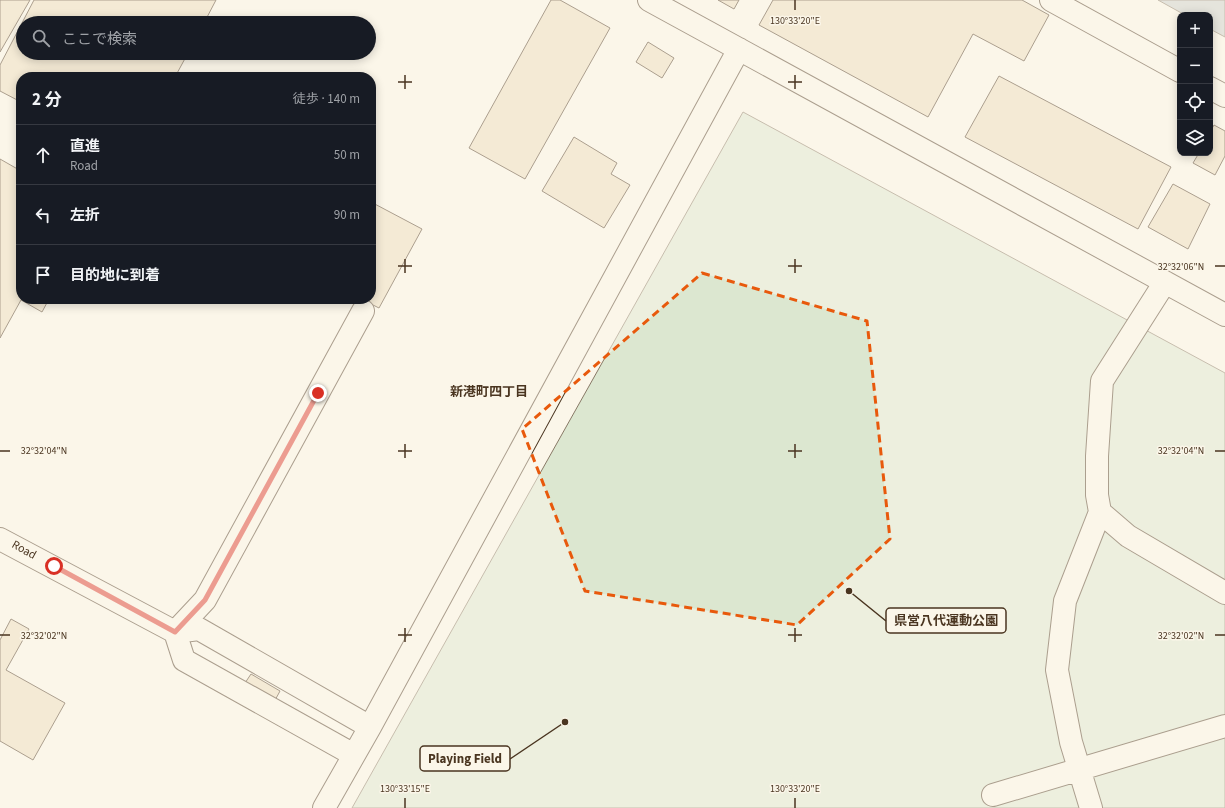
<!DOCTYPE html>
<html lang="ja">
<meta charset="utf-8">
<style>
:root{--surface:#171b24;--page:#20242c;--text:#f1f3f6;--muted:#9ea1a6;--line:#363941}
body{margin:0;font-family:"Source Sans 3","Noto Sans JP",sans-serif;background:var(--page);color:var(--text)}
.controls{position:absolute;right:12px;top:12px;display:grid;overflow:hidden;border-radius:8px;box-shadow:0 2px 10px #0003}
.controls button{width:36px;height:36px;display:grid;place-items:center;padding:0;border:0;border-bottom:1px solid var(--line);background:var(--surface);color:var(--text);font:20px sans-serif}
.stop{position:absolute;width:12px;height:12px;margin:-9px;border:3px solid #d93025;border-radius:50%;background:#fff}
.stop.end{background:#d93025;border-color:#fff;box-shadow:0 1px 4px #0008}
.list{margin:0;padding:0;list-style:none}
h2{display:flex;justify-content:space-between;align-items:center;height:52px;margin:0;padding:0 16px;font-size:17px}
h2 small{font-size:13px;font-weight:400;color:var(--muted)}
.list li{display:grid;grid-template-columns:26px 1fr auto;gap:12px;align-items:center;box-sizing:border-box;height:60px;padding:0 16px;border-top:1px solid var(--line)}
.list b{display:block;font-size:15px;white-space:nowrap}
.list p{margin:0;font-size:13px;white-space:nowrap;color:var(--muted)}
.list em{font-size:13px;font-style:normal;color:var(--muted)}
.icon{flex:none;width:22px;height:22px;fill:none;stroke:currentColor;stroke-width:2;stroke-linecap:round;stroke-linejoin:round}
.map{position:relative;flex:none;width:1225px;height:808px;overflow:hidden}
.search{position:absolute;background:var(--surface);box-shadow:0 2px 10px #0003;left:16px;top:16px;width:360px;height:44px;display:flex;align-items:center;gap:10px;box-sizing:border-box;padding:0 14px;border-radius:22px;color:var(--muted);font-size:15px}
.panel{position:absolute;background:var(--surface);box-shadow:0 2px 10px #0003;left:16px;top:72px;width:360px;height:232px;border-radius:16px}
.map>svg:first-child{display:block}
.green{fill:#dce7d0;stroke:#887966}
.water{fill:#c9cecd;stroke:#887966}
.building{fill:#ecdcbc;stroke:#4a3520}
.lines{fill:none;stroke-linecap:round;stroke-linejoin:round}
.minor-casing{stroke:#4a3520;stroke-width:24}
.minor{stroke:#fbf6e9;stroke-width:22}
.route{stroke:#d93025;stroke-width:5}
.marked{fill:none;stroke:#e8590c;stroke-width:3;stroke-dasharray:8 5;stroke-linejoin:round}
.ticks{fill:none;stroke:#4a3520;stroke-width:1.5}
.labels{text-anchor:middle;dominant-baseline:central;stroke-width:3;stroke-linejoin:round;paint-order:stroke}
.street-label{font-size:12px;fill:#4a3520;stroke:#fbf6e9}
.neighbourhood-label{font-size:13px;font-weight:bold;fill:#4a3520;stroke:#fbf6e9}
.ticks-label{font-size:10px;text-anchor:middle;fill:#4a3520;stroke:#fbf6e9;stroke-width:3;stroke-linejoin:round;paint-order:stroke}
.leader{fill:none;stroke:#4a3520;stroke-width:1.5}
.callout-dot{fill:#4a3520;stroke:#fbf6e9;stroke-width:1.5}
.callout{fill:#fbf6e9;stroke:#4a3520;stroke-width:1.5}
.callout-label{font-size:13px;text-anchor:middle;font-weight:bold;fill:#4a3520}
</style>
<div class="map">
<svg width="1225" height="808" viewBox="0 0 1225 808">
<rect width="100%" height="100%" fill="#fbf6e9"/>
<!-- green -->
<path class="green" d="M743,112L1225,373V808H352Z"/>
<!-- water -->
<path class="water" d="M1158,0H1225V37L1210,29V15H1185Z"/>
<!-- building -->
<path class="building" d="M0,0H30L0,52Z
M34,0H216L204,23H23V53H188L175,77H21V102L0,91V65Z
M551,0H560L610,28L525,179L469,148Z
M718,0H739L734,9Z
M773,0H1022L1049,15L1024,61L973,34L928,117L759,25Z
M648,42L674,58L662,78L636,62Z
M999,76L1171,167L1138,229L965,137Z
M1214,125L1225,131V156L1215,175L1193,163L1199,153H1210V132Z
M574,137L617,163L611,174L630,185L604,228L542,191Z
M0,159L21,171V299H49L42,312L21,300L0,338Z
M1173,184L1210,204L1188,249L1148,227Z
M371,202L422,229L379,308L361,299H371Z
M11,619L29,629L6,670L65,703L33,760L0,741V640Z
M251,674L280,691L273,704L243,686Z"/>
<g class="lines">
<!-- minor casing -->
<g class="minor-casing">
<path id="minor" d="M649,0L1225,315
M1051,0L1180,71
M1210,88L1225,96
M1100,512L1128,536L1225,593
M0,539L175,632L199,629L370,727
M175,632L205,600L363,311
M175,632L184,660L354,755
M993,795L1225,726
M324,808L370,727L739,49
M1091,808L1071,742L1057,670L1065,601L1100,512L1097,495V456L1102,381L1165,282"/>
</g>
<!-- minor -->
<use href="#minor" class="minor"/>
</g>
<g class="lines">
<!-- route -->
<path class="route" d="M54,566L175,632L205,600L318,393"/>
</g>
<!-- marked area -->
<path d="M0 0H1225V808H0ZM702,273L867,321L890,539L797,625L585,591L522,429Z" fill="#fbf6e9" fill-opacity=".55" fill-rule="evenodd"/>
<path class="marked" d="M702,273L867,321L890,539L797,625L585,591L522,429Z"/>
<!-- ticks -->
<path class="ticks" d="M795,0V10M405,75V89M795,75V89M398,82H412M788,82H802M405,259V273M795,259V273M398,266H412M788,266H802M1215,266H1225M405,444V458M795,444V458M0,451H10M398,451H412M788,451H802M1215,451H1225M405,628V642M795,628V642M0,635H10M398,635H412M788,635H802M1215,635H1225M405,798V808M795,798V808"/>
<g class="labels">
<!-- street labels -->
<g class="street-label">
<text transform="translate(24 550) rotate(29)">Road</text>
</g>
<!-- neighbourhood labels -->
<g class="neighbourhood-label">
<text x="489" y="392">新港町四丁目</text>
</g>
</g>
<g class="ticks-label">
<text x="795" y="24">130°33'20"E</text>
<text x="1181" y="270">32°32'06"N</text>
<text x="44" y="454">32°32'04"N</text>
<text x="1181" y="454">32°32'04"N</text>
<text x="44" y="639">32°32'02"N</text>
<text x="1181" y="639">32°32'02"N</text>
<text x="405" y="792">130°33'15"E</text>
<text x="795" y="792">130°33'20"E</text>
</g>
<!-- callouts -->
<path class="leader" d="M849 591L886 621M565 722L510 759"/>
<g class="callout-dot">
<circle cx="849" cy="591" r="4"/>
<circle cx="565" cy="722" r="4"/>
</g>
<g class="callout">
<rect x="886" y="608" width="120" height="25" rx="4"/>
<rect x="420" y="746" width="90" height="25" rx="4"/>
</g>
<g class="callout-label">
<text x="946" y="625">県営八代運動公園</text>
<text x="465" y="763">Playing Field</text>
</g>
</svg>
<div class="controls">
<button>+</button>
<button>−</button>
<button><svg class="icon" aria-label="locate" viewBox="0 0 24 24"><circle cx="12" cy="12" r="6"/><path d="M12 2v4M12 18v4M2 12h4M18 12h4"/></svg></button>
<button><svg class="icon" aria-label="layers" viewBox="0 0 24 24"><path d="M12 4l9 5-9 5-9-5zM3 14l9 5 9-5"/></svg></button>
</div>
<div class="stop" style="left:54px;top:566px"></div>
<div class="stop end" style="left:318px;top:393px"></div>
<div class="search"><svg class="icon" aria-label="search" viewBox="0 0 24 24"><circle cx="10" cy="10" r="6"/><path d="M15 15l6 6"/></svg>ここで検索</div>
<section class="panel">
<h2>2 分<small>徒歩 · 140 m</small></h2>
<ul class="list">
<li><svg class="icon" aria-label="ahead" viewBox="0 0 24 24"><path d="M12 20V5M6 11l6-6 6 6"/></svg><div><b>直進</b><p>Road</p></div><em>50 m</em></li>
<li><svg class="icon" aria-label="left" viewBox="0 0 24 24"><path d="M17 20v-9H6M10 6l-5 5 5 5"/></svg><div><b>左折</b></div><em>90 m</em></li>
<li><svg class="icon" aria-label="arrive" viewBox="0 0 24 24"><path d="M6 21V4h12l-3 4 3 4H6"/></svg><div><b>目的地に到着</b></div></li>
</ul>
</section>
</div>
